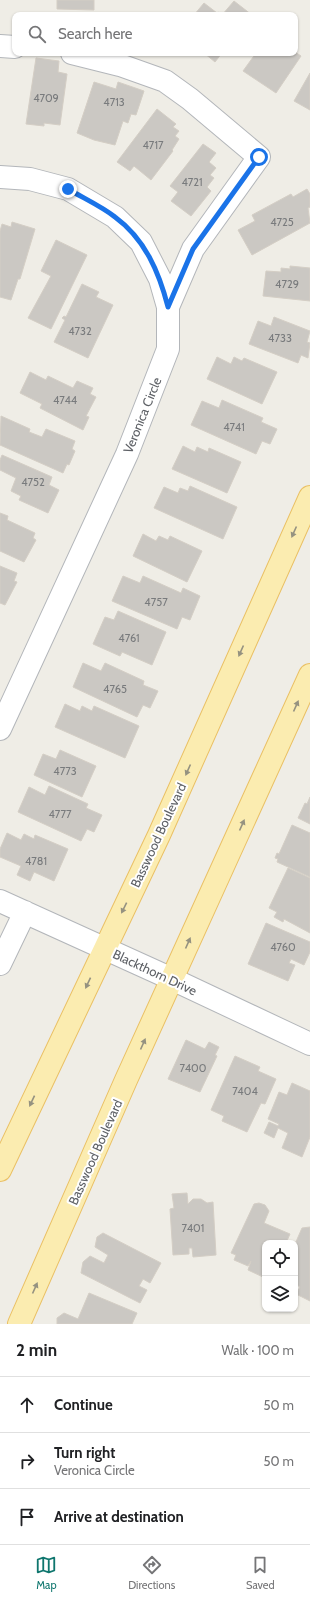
<!DOCTYPE html>
<meta charset="utf-8">
<style>
:root{--surface:#fff;--page:#f2f2f2;--text:#202124;--muted:#757577;--line:#e0e0e0;--accent:#0f766e}
body{margin:0;font-family:Cabin,sans-serif;background:var(--page);color:var(--text)}
.controls{position:absolute;right:12px;bottom:12px;display:grid;overflow:hidden;border-radius:8px;box-shadow:0 1px 3px #0004}
.controls button{width:36px;height:36px;display:grid;place-items:center;padding:0;border:0;border-bottom:1px solid var(--line);background:var(--surface);color:var(--text);font:20px sans-serif}
.stop{position:absolute;width:12px;height:12px;margin:-9px;border:3px solid #1a73e8;border-radius:50%;background:#fff}
.stop.end{background:#1a73e8;border-color:#fff;box-shadow:0 1px 4px #0008}
.list{margin:0;padding:0;list-style:none}
h2{display:flex;justify-content:space-between;align-items:center;height:52px;margin:0;padding:0 16px;font-size:17px}
h2 small{font-size:13px;font-weight:400;color:var(--muted)}
.list li{display:grid;grid-template-columns:26px 1fr auto;gap:12px;align-items:center;box-sizing:border-box;height:56px;padding:0 16px;border-top:1px solid var(--line)}
.list b{display:block;font-size:15px;white-space:nowrap}
.list p{margin:0;font-size:13px;white-space:nowrap;color:var(--muted)}
.list em{font-size:13px;font-style:normal;color:var(--muted)}
.icon{flex:none;width:22px;height:22px;fill:none;stroke:currentColor;stroke-width:2;stroke-linecap:round;stroke-linejoin:round}
.map{position:relative;flex:none;width:310px;height:1324px;overflow:hidden}
.search{position:absolute;background:var(--surface);box-shadow:0 1px 3px #0004;left:12px;right:12px;top:12px;height:44px;display:flex;align-items:center;gap:10px;box-sizing:border-box;padding:0 14px;border-radius:8px;color:var(--muted);font-size:15px}
.sheet{height:220px;background:var(--surface)}
nav{display:flex;justify-content:space-around;align-items:center;box-sizing:border-box;height:56px;border-top:1px solid var(--line);background:var(--surface);font-size:11px;color:var(--muted)}
nav a{display:grid;justify-items:center;gap:2px}
nav .on{color:var(--accent)}
.map>svg:first-child{display:block}
.building{fill:#cbc8c3;stroke:#d4cec5}
.lines{fill:none;stroke-linecap:round;stroke-linejoin:round}
.minor-casing{stroke:#b3b6ba;stroke-width:24}
.major-casing{stroke:#eac064;stroke-width:24}
.minor{stroke:#fff;stroke-width:22}
.major{stroke:#fbecb0;stroke-width:22}
.oneway{fill:#959280}
.route{stroke:#1a73e8;stroke-width:5}
.labels{text-anchor:middle;dominant-baseline:central;stroke-width:4;stroke-linejoin:round;paint-order:stroke}
.number-label{font-size:11px;fill:#797b7d}
.street-label{font-size:13px;fill:#5e6166;stroke:#fff}
</style>
<div class="map">
<svg width="310" height="1324" viewBox="0 0 310 1324">
<rect width="100%" height="100%" fill="#efede6"/>
<!-- building -->
<path class="building" d="M57,0H94V10L57,9Z
M234,1L252,15H194L204,3L217,13L218,12L222,15Z
M295,52L301,56L276,93L243,71L256,53Z
M204,53H222L215,62Z
M36,58L59,61L58,72L67,74L60,125L44,123V126L26,124Z
M310,73V110L294,101Z
M94,82L116,89L118,82L144,91L136,115L131,114L128,123L123,121L115,145L94,140L77,133Z
M157,109L176,124L173,127L179,131L175,136L179,139L172,150L173,151L151,180L134,166L130,171L117,162Z
M203,144L216,153L209,162L216,168L210,175L214,178L207,187L211,191L191,216L171,201L178,192L170,186Z
M307,189L310,194V207L308,208L310,223L252,255L238,230L255,221L252,215L291,194L293,197Z
M12,222L35,229L20,279H18L11,300L0,297V231L2,224L11,227Z
M56,240L87,255L51,329L28,318L51,276L41,271Z
M290,266L310,268V301L263,296L266,271L281,272V268L290,269Z
M82,284L99,292L96,297L113,305L88,358L54,342L65,320L62,318L64,316L66,317Z
M274,317L310,331L307,342L310,343L308,358L301,355L298,363L249,344L258,321L271,326Z
M217,357L231,364L234,357L242,361L244,358L277,372L262,404L207,379Z
M30,372L46,380L48,376L73,388L77,381L93,388L90,394L96,397L86,416L89,417L83,430L40,408L42,404L20,393Z
M222,400L263,418L261,422L277,429L270,444L262,441L256,454L191,425L202,401L219,408Z
M1,416L30,429L29,432L42,437L46,429L75,441L72,449L75,451L69,465L67,464L63,473L0,445Z
M183,446L195,452L197,447L208,452L209,448L241,462L227,493L172,469Z
M2,455L52,477L49,485L59,490L48,513L19,500L21,496L11,491L16,478L0,470V460Z
M190,486L237,507L223,539L154,508L164,487L178,493L180,488L188,491Z
M0,513L8,516L7,520L35,533L33,538L36,540L24,562L0,551Z
M143,534L156,541L159,536L168,540L170,536L202,551L187,582L133,556Z
M0,566L17,573L14,581L17,582L5,605L0,603Z
M123,576L140,583L143,576L181,593L183,588L200,596L190,620L182,617L177,629L112,601Z
M118,611L166,632L152,665L122,652L120,656L93,644L105,617L114,620Z
M83,663L101,671L105,663L144,681L143,685L158,691L150,708L143,705L137,717L73,687Z
M65,704L80,711L82,706L92,711L94,706L139,726L125,758L55,727Z
M60,750L96,766L82,797L34,775L43,754L56,759Z
M49,786L88,804L86,808L102,815L94,832L87,829L81,841L18,812L29,787L45,795Z
M310,797V824L298,818L305,803L307,804Z
M292,825L310,833V877L277,862L278,859L275,858L277,853L279,854Z
M7,833L21,840L24,834L34,839L35,835L68,849L54,881L34,872L30,881L17,875L21,866L0,857V849Z
M288,868L310,878V933L284,919L283,922L274,917L277,912L269,908Z
M266,923L310,942V952L304,965L291,959L289,963L295,965L288,981L248,964Z
M186,1040L205,1049L209,1042L219,1047L215,1055L217,1056L200,1092L168,1079Z
M235,1056L260,1067L258,1071L276,1079L265,1104L261,1103L247,1132L222,1121L224,1116L211,1110Z
M292,1083L310,1091V1137L302,1157L282,1148L288,1133L278,1128L274,1138L264,1133L269,1122L278,1126L279,1124L268,1119L279,1092L287,1095Z
M187,1193L188,1204L193,1199H201L207,1203L213,1202L216,1255L193,1257L192,1248H189V1254L173,1255L170,1209L174,1208L172,1194Z
M259,1203L265,1205L269,1211L264,1223L290,1234L286,1243H265V1278L248,1270L251,1261L248,1266L234,1260L236,1255L231,1253L254,1204Z
M310,1227V1301L296,1294L300,1287L297,1285L295,1289V1244L302,1228Z
M103,1233L161,1263L150,1283L143,1279L139,1286L147,1290L140,1303L81,1273L83,1262L90,1256L104,1263L108,1255L95,1247L97,1237Z
M89,1293L137,1313L132,1324H57V1318L64,1313L78,1319Z"/>
<g class="lines">
<!-- minor casing -->
<g class="minor-casing">
<path id="minor" d="M0,46L15,47
M72,53L120,65L165,81L190,99L259,157L193,249L168,307
M0,177L30,179L68,189L115,217L141,242L160,279L168,307V349L127,454L0,729
M0,901L172,979L310,1044
M0,964L25,912"/>
</g>
<!-- major casing -->
<g class="major-casing">
<path id="major" d="M0,1170L159,835L310,497
M19,1324L126,1080L310,675"/>
</g>
<!-- minor -->
<use href="#minor" class="minor"/>
<!-- major -->
<use href="#major" class="major"/>
</g>
<!-- one-way arrows -->
<defs><path id="oneway-solid" d="M-6-.8H1V-3.2L6.5 0L1 3.2V.8H-6Z"/></defs>
<g class="oneway">
<use href="#oneway-solid" transform="translate(294 532) rotate(114)"/>
<use href="#oneway-solid" transform="translate(241 651) rotate(114)"/>
<use href="#oneway-solid" transform="translate(296 706) rotate(-66)"/>
<use href="#oneway-solid" transform="translate(188 770) rotate(114)"/>
<use href="#oneway-solid" transform="translate(242 825) rotate(-66)"/>
<use href="#oneway-solid" transform="translate(124 908) rotate(116)"/>
<use href="#oneway-solid" transform="translate(188 943) rotate(-66)"/>
<use href="#oneway-solid" transform="translate(88 983) rotate(115)"/>
<use href="#oneway-solid" transform="translate(143 1044) rotate(-66)"/>
<use href="#oneway-solid" transform="translate(32 1101) rotate(115)"/>
<use href="#oneway-solid" transform="translate(35 1288) rotate(-66)"/>
</g>
<g class="lines">
<!-- route -->
<path class="route" d="M68,189C83,198 101,206 115,217C145,239 159,272 168,307L193,249L259,157"/>
</g>
<g class="labels">
<!-- number labels -->
<g class="number-label">
<text x="46" y="98">4709</text>
<text x="114" y="102">4713</text>
<text x="153" y="145">4717</text>
<text x="192" y="182">4721</text>
<text x="282" y="222">4725</text>
<text x="287" y="284">4729</text>
<text x="80" y="331">4732</text>
<text x="280" y="338">4733</text>
<text x="65" y="400">4744</text>
<text x="234" y="427">4741</text>
<text x="33" y="482">4752</text>
<text x="156" y="602">4757</text>
<text x="129" y="638">4761</text>
<text x="115" y="689">4765</text>
<text x="65" y="771">4773</text>
<text x="60" y="814">4777</text>
<text x="36" y="861">4781</text>
<text x="283" y="947">4760</text>
<text x="193" y="1068">7400</text>
<text x="245" y="1091">7404</text>
<text x="193" y="1228">7401</text>
</g>
<!-- street labels -->
<g class="street-label">
<text transform="translate(142 415) rotate(-68)">Veronica Circle</text>
<text transform="translate(158 835) rotate(-65)">Basswood Boulevard</text>
<text transform="translate(155 972) rotate(25)">Blackthorn Drive</text>
<text transform="translate(95 1152) rotate(-66)">Basswood Boulevard</text>
</g>
</g>
</svg>
<div class="controls">
<button><svg class="icon" aria-label="locate" viewBox="0 0 24 24"><circle cx="12" cy="12" r="6"/><path d="M12 2v4M12 18v4M2 12h4M18 12h4"/></svg></button>
<button><svg class="icon" aria-label="layers" viewBox="0 0 24 24"><path d="M12 4l9 5-9 5-9-5zM3 14l9 5 9-5"/></svg></button>
</div>
<div class="stop" style="left:259px;top:157px"></div>
<div class="stop end" style="left:68px;top:189px"></div>
<div class="search"><svg class="icon" aria-label="search" viewBox="0 0 24 24"><circle cx="10" cy="10" r="6"/><path d="M15 15l6 6"/></svg>Search here</div>
</div>
<section class="sheet">
<h2>2 min<small>Walk · 100 m</small></h2>
<ul class="list">
<li><svg class="icon" aria-label="ahead" viewBox="0 0 24 24"><path d="M12 20V5M6 11l6-6 6 6"/></svg><div><b>Continue</b></div><em>50 m</em></li>
<li><svg class="icon" aria-label="right" viewBox="0 0 24 24"><path d="M7 20v-9h11M14 6l5 5-5 5"/></svg><div><b>Turn right</b><p>Veronica Circle</p></div><em>50 m</em></li>
<li><svg class="icon" aria-label="arrive" viewBox="0 0 24 24"><path d="M6 21V4h12l-3 4 3 4H6"/></svg><div><b>Arrive at destination</b></div></li>
</ul>
</section>
<nav>
<a class="on"><svg class="icon" aria-label="map" viewBox="0 0 24 24"><path d="M3 6l6-2 6 2 6-2v14l-6 2-6-2-6 2zM9 4v14M15 6v14"/></svg>Map</a>
<a><svg class="icon" aria-label="directions" viewBox="0 0 24 24"><path d="M12 3l9 9-9 9-9-9zM9 14v-3h6M13 9l2 2-2 2"/></svg>Directions</a>
<a><svg class="icon" aria-label="saved" viewBox="0 0 24 24"><path d="M7 4h10v16l-5-4-5 4z"/></svg>Saved</a>
</nav>
